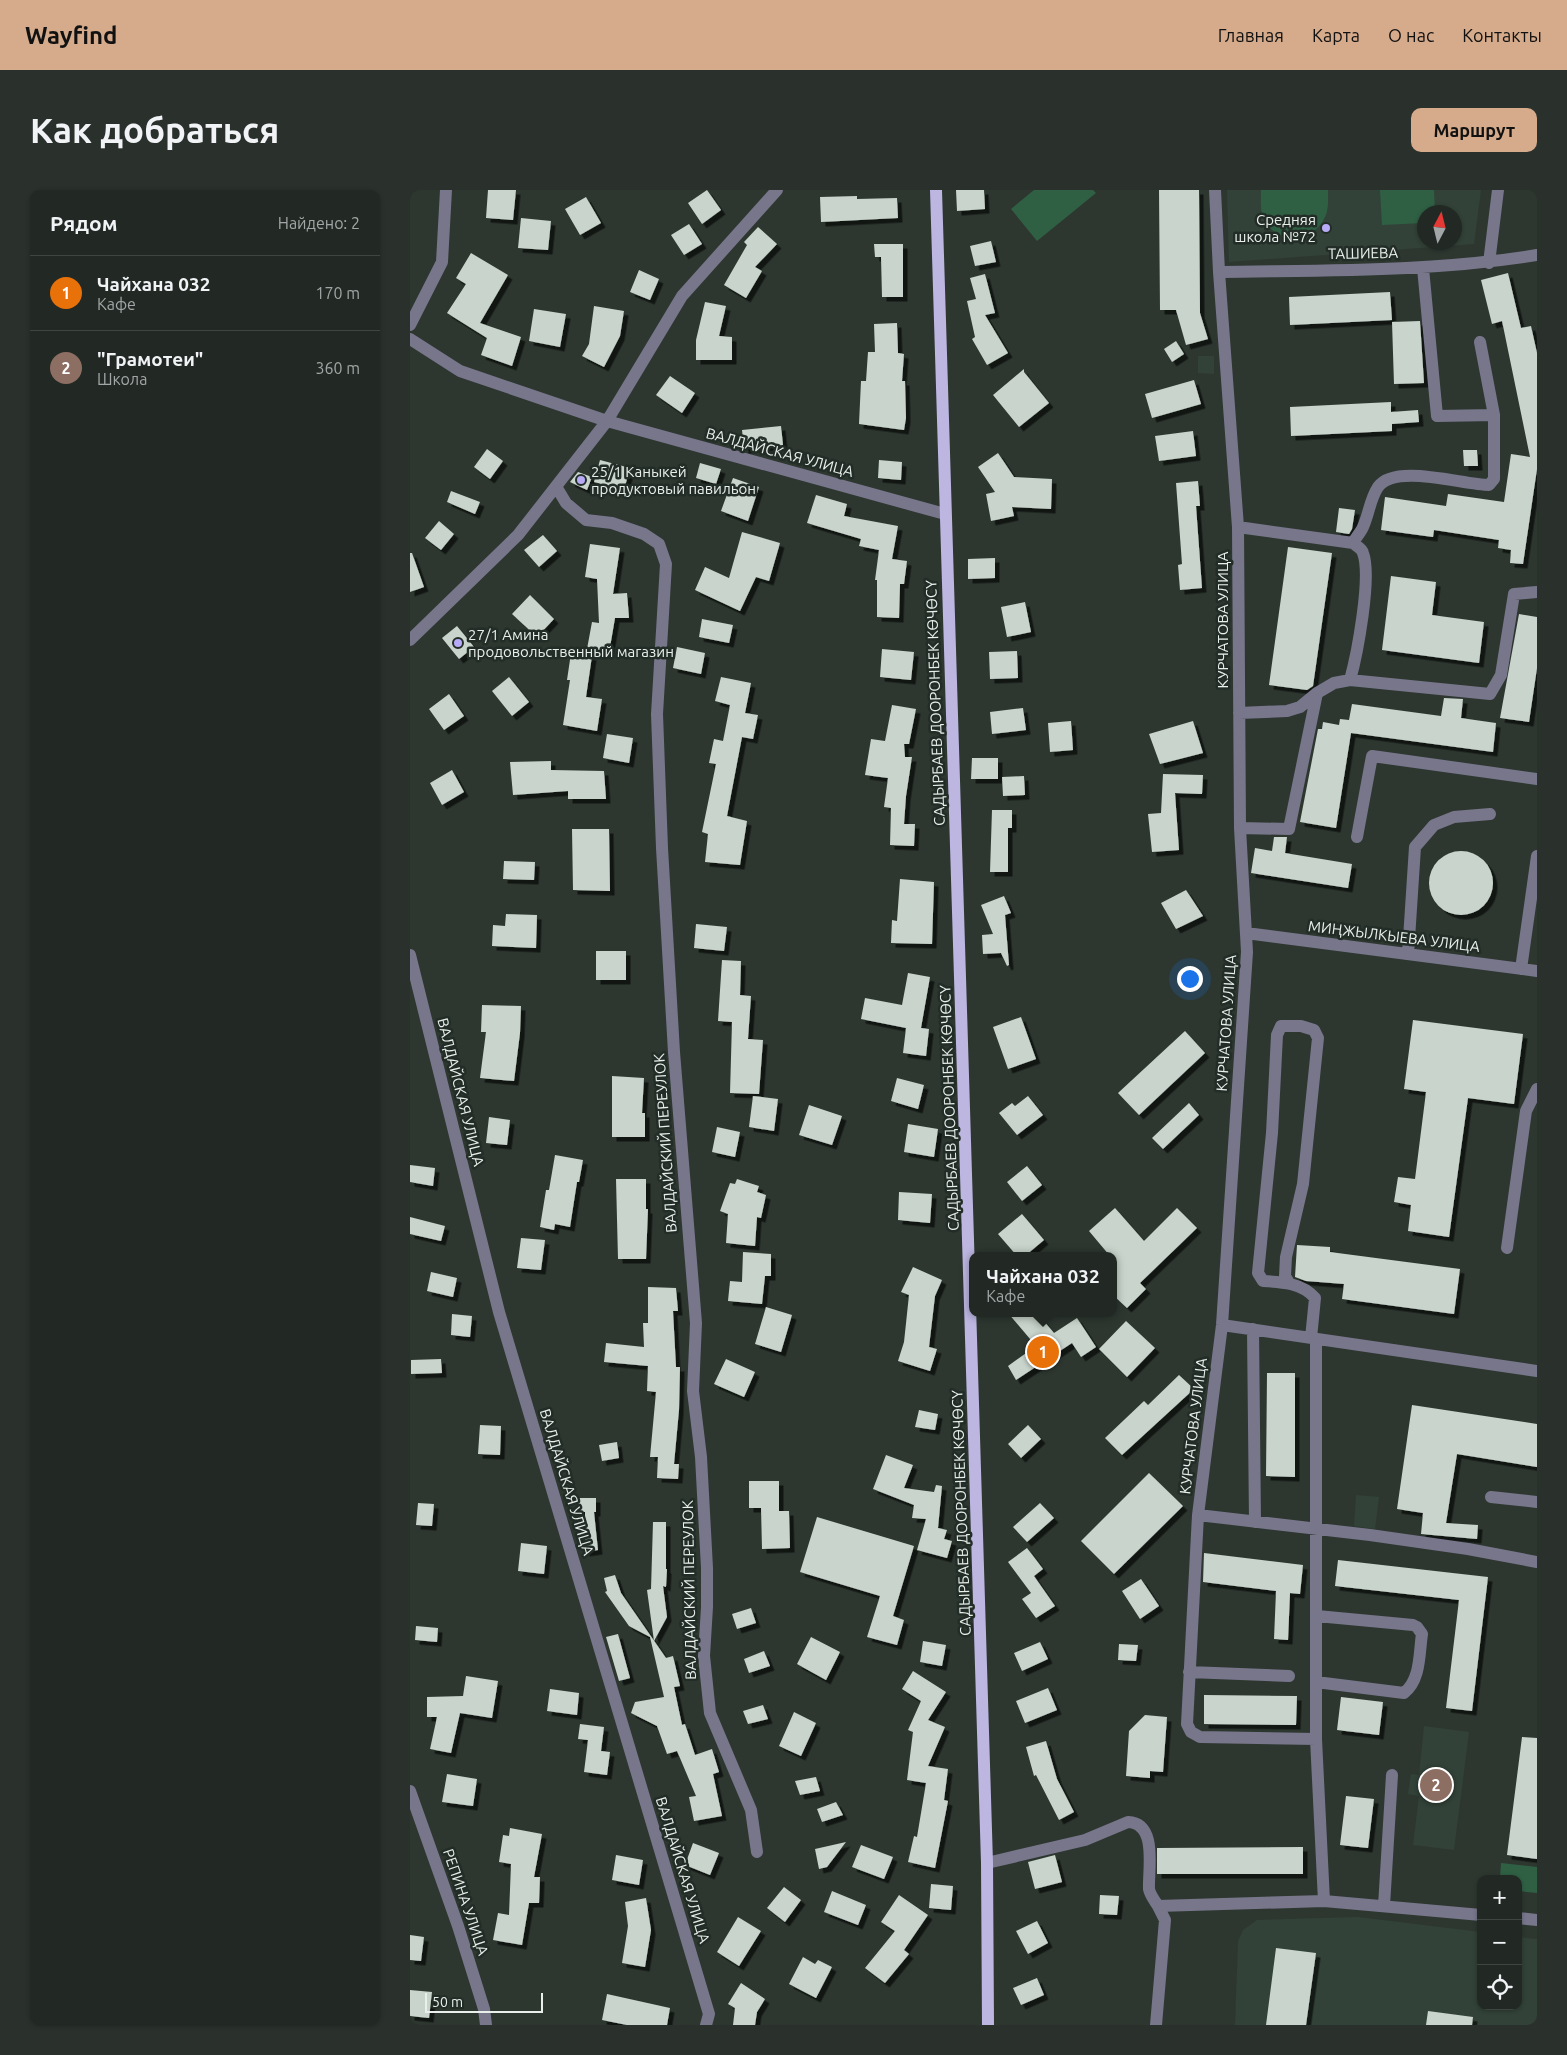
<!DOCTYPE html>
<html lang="ru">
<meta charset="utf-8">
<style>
:root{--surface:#222924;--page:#2a312c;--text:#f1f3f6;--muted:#a2a6a6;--line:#3f4541;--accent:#d6ab8b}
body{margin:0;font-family:Ubuntu,sans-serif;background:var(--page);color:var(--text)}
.controls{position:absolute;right:15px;bottom:15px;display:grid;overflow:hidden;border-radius:10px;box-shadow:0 1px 4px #0004}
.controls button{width:45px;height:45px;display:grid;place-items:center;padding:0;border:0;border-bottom:1px solid var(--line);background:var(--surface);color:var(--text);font:25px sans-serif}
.compass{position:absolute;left:1007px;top:15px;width:45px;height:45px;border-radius:50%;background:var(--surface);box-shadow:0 1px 4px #0004;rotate:7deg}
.scale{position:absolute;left:15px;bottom:12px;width:118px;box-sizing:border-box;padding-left:5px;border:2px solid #e9efeb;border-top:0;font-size:14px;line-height:18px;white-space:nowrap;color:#e9efeb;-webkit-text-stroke:4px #232d27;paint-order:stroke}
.you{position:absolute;left:779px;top:788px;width:18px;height:18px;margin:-12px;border:4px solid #fff;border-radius:50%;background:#1a73e8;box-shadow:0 0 0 8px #1a73e833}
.badge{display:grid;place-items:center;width:32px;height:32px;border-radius:50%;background:var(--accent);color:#fff;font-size:16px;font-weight:700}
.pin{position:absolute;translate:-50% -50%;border:2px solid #fff;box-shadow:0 1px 5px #0006}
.popup{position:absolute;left:559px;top:1062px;width:148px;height:65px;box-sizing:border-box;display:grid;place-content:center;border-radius:10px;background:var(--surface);filter:drop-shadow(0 1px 4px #0005);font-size:16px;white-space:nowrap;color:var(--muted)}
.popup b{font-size:19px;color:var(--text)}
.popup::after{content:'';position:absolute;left:50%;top:100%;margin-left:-10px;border:10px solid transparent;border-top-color:var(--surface)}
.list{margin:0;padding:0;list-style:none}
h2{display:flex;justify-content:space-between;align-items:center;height:65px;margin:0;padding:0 20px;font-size:21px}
h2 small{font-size:16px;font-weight:400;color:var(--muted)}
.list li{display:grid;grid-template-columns:32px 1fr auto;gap:15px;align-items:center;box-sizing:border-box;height:75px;padding:0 20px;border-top:1px solid var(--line)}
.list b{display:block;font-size:19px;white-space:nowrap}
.list p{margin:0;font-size:16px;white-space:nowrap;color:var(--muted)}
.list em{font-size:16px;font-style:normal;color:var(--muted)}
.icon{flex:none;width:28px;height:28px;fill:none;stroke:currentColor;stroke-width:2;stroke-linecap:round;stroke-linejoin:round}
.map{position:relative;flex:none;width:1127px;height:1835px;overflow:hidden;border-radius:10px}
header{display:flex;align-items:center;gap:30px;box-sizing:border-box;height:70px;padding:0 25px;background:var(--accent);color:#111}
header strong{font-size:24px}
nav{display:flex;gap:28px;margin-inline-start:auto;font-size:18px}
.intro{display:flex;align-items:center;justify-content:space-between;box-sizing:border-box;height:120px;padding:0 30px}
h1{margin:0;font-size:35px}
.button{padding:12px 22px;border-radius:10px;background:var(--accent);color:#111;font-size:18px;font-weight:700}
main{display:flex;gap:30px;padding:0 30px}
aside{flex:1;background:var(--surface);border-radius:10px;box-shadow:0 1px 4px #0004}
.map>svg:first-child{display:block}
.built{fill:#324238;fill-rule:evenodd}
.pitch{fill:#2f6044}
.building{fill:#c8d4cc;filter:url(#shadow)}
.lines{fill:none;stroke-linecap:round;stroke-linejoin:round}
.minor{stroke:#78768b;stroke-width:12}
.major{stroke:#bcb6e1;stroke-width:12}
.poi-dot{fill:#b7abf8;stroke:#232d27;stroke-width:2}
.labels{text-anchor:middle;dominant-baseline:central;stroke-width:5;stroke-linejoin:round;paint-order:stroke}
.poi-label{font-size:15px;fill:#e9efeb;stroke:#232d27;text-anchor:start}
.street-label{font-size:15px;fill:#e9efeb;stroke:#232d27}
</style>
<header>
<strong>Wayfind</strong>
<nav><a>Главная</a><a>Карта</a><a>О нас</a><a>Контакты</a></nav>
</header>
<div class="intro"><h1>Как добраться</h1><a class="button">Маршрут</a></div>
<main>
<aside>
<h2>Рядом<small>Найдено: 2</small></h2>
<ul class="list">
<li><span class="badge" style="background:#e8710a">1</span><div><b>Чайхана 032</b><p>Кафе</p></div><em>170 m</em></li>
<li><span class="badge" style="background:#8d6e63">2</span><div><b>&quot;Грамотеи&quot;</b><p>Школа</p></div><em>360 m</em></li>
</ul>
</aside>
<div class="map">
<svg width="1127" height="1835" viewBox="0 0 1127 1835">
<defs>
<filter id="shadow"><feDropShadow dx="4.5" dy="4.5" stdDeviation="0" flood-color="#0009"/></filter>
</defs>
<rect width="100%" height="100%" fill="#2d3730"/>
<!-- built -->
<path class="built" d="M817,0H1071L1064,54L819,72ZM1014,22H1044V52H1014Z
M788,166H804V184L788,183Z
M946,1305L969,1307L965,1339L944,1336Z
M1014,1536L1059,1542L1044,1660L1003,1655L1009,1606L998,1604L1001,1584L1009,1585Z
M948,1727L1071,1742V1816H1108V1747L1127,1749V1835H825L828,1751L833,1740L847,1730Z"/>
<!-- pitch -->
<path class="pitch" d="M624,0H683L686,3L627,51L601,19Z
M851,0H918C918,9 919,19 915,27C904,53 864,55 853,27C850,20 851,8 851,0Z
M970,0H1024L1025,22H1014V33L972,35Z
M1091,1673L1127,1677V1703L1108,1701V1689H1090Z"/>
<!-- building -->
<path class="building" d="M78,0H106L103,30L76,28Z
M297,0L311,20L292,34L278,13Z
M546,0H574L575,19L547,21Z
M749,0H789L790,123L798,149L776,155L766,120H750Z
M447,6V9L487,8L488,28L411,32L410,7Z
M176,7L191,33L170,45L155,19Z
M111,28L141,31L138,60L108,58Z
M279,34L292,54L274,65L261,45Z
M348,37L367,54L345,77L352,81L336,108L314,95L337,55L334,52Z
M581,51L586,72L565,76L560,56Z
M464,54H493V107H472L471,67H465Z
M61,63L98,85L70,133L111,147L102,176L71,165L77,148L37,123L56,94L46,88Z
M229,80L249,89L240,110L220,102Z
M1098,83L1111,138L1121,136L1127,163V279L1113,374L1100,373L1101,360L1088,358L1089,350L1024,340L1023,347L971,340L975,307L1036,316L1038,304L1094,312L1101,264L1120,267L1092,131L1082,134L1071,90Z
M575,84L585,123L575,125L598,163L577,175L562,149L565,147L557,111L566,109L560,88Z
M980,102L982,130L880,135L879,107Z
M295,112L316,116L309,146L322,147V170H286V150Z
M184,116L214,121L210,146L194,177L172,166L179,154Z
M124,119L156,124L150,157L119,151Z
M1010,131L1014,193L984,194L982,132Z
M487,133L488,163L494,164L492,191H495L496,228L494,240L449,234L451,191H456L458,162H465L464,134Z
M766,151L774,164L762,172L754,159Z
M614,179V182L639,213L609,237L583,205Z
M260,186L285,203L272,223L246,205Z
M784,190L791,214L742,228L735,204Z
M981,212V222L1008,220L1009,232L982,234V241L881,246L880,217Z
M371,236L373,255L334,259L332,240Z
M783,241L786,266L749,271L745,246Z
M77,259L93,271L80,289L64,277Z
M1053,260H1067L1068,276H1054Z
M588,263L604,287L642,289L641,319L602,317L604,326L581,331L576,304L585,302L568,277Z
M190,270L220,278L214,300L184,292Z
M469,270L492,272L491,290L468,288Z
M290,273L311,279L306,294L286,288Z
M168,282L182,287L177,300L160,292Z
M323,288L349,297L338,331L311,321Z
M788,291L790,316H786L792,398L770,400L768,375L772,374L766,293Z
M41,301L70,312L65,324L37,312Z
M406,305L437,314L434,326L488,336L482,369L497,371L494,394H490L489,428L467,427V390H465L469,360L449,356L451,349L397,333Z
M929,318L945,320L942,339L939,344L926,342Z
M29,331L44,344L31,360L15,348Z
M332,342L370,353L359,391L346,387L330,421L285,400L295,377L319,388Z
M133,345L147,361L129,377L114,360Z
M180,354L210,358L203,404L217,403L219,428H205L199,463L177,459L182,432L189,433L187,389L175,387Z
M878,357L922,363L903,496L897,500L859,495Z
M0,363H2L14,397L0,402Z
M585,368V388L558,389V369Z
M981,386L1026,392L1022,425L1074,432L1069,473L972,460Z
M120,405L144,429L127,447L102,424Z
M615,412L621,442L597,447L591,417Z
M1109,424L1127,427V478L1119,532L1090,528Z
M292,429L323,435L319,453L289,447Z
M47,436L64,457L49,469L32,448Z
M267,457L295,463L291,484L263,478Z
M472,459L504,462L501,490L470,487Z
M607,461L608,488L580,489L579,462Z
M161,463L182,466L176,507L192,509L187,541L153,535L160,490H157Z
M99,487L119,512L102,526L82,501Z
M311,487L341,493L335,523L348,525L343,549L332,547L317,626L337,631L330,675L295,672L298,644L292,642L306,574L299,573L304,549L313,551L320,515L305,511Z
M39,504L54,526L34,540L19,519Z
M1034,508L1053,509L1051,528L1086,533L1083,562L941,543L926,638L890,632L908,539H912L913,532L929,535L930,529L939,530L942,514L1031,526Z
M482,515L506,519L499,554H494L495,567H502L496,606L494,634H505L504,656L480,655L481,618L474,617L478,588L455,585L461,549L475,551Z
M613,518L616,540L582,544L580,522Z
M661,531L663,560L640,562L638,533Z
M783,531L793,563L750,574L739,544Z
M197,544L223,548L219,573L193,568Z
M562,568H588V589H561Z
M141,571V580L194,581L196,609H158V601L103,605L100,572Z
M42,580L54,602L32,615L20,593Z
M753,584L793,585L792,604L765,603L769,660L742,662L738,624L751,623Z
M614,586L615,605L593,606L592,587Z
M582,620H602V638H598V682H580Z
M162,639H199L200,701L163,700Z
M864,647H877L875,663L942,674L938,698L841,683L845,658L862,661Z
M1019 693a32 32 0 1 1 64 0a32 32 0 1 1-64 0Z
M94,671L125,672L124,690L93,689Z
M490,689L524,692L522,754L481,753L482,730L487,731Z
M776,700L793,726L766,739L751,713Z
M594,706L601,723L595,725L599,775L597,776L591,763L573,764L572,745L583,744L571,715Z
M96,724L127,725L126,758L82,756L83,735L95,736Z
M286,734L317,737L314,761L284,758Z
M186,761H216V790H186Z
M312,770L331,771L330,805L341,806L338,849L353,850L349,904L320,903L322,832L308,831Z
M498,783L520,787L511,838L519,839L516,866L493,863L496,838L451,829L455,808L492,815Z
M72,815L111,816L110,843L104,891L70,888L76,842H71Z
M611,827L626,869L598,879L583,837Z
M1003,830L1113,844L1104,914L1058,908L1039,1047L998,1041L1001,1015L984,1012L988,987L1005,989L1016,902L994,899Z
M775,841L795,863L729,925L708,903Z
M202,886L234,888L232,923H235V947H202Z
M487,888L514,895L508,919L481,911Z
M343,906L368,909L364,941L339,937Z
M618,906L633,925L607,945L589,923L602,913L605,916Z
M779,913L789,925L753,959L742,948Z
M399,915L432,926L422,955L389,945Z
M79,927L100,930L97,955L76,953Z
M498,934L528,939L524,967L494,962Z
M307,937L330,942L325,967L302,962Z
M145,965L173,970L169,992H167L160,1037L145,1034L144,1040L130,1037L136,1000H139Z
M0,975L25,978L23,996L0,992Z
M617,976L632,995L612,1011L597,992Z
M206,989H236V1019H238L236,1069H208Z
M327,989L349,996L347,1002L356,1005L351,1028L347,1027L345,1056L316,1053L318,1024L310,1021L320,993L325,994Z
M489,1002L522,1004L520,1033L488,1030Z
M705,1018L734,1051L767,1018L787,1038L730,1093L736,1099L717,1118L703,1105V1066H700L679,1041Z
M612,1024L634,1050L615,1066H607L588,1044Z
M0,1027L35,1036L31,1051L0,1044Z
M111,1048L135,1050L131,1080L107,1078Z
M887,1055L920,1057V1062L1050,1079L1044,1124L932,1109L934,1094L896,1091L885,1087Z
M333,1062L361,1064V1086H355L352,1114L318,1111L320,1091L332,1092Z
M503,1077L532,1090L525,1106L519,1157L527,1159L520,1181L488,1171L494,1152L499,1105L491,1102Z
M21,1082L47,1088L43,1107L17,1101Z
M238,1097L266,1098L268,1121H263L266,1177H270L269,1220L264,1274H269L268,1289L247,1288L248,1267H240L246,1202L237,1201L238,1176L194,1172L196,1153L234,1157L233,1133H238Z
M356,1117L382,1125L371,1162L345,1154Z
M598,1123H627L644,1143L667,1128L686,1157L671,1167L662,1153L606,1190L598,1176L626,1156Z
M42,1124L62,1126L60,1147L41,1145Z
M716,1131L745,1158L717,1187L689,1159Z
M31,1169L32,1183L1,1184V1170Z
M316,1169L345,1182L334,1207L304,1194Z
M857,1183H885V1287L856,1286Z
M769,1185L784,1199L712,1265L695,1248L734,1211L738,1215Z
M1002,1215L1127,1234V1277L1047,1264L1036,1333L1068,1335L1067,1349L1011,1344L1013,1323L987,1319Z
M509,1220L528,1224L525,1240L505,1237Z
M70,1235L91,1236L90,1265L68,1264Z
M618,1235L631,1249L611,1268L598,1254Z
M207,1252L209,1268L192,1271L189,1255Z
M476,1265L503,1275L494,1298L524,1302L526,1295L532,1296L528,1338L537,1340L534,1349L542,1351L537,1368L507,1360L516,1329L502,1328L504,1315L463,1299Z
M739,1283L773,1316L704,1384L671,1351Z
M339,1291H369V1321H379L380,1358L352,1359L351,1318H339Z
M168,1308H186V1322H184L188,1360L175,1362V1322H169Z
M8,1313L24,1314L22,1336L6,1335Z
M630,1313L644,1328L617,1352L603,1337Z
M407,1327L504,1356L483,1426L494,1430L487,1455L457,1447L470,1406L390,1382Z
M243,1332H256V1379H257L256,1397L253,1396L257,1427L244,1451L237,1400L241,1399Z
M111,1353L137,1356L134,1384L108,1381Z
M617,1358L633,1379L624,1386L645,1416L626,1428L612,1409L621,1403L598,1372Z
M794,1363L893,1375L890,1404L880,1403L878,1450L864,1449L866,1401L793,1392Z
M928,1370L1078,1387L1062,1521L1036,1518L1049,1410L925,1396Z
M205,1385L211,1403L256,1468L263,1466L270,1496L264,1497L272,1535L275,1534L285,1565L302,1559L309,1582L303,1584L312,1626L284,1631L279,1607L286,1606L267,1561L257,1564L247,1536L221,1523L225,1512L254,1507L240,1447L219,1436L195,1402L197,1401L194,1388Z
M731,1389L749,1416L730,1429L712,1401Z
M341,1418L346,1433L327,1439L322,1424Z
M6,1436L28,1438L27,1452L5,1450Z
M208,1444L220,1488L209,1491L196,1447Z
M401,1447L430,1462L416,1490L387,1474Z
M513,1451L536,1455L532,1476L510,1472Z
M630,1452L638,1469L612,1481L604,1463Z
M709,1454L728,1455L726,1471L708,1470Z
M354,1461L360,1476L339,1483L334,1469Z
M503,1481L536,1502L518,1530L535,1537L518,1576L538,1579L534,1610L538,1611L525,1678L498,1672L504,1646L507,1647L516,1593L497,1590L503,1542L498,1540L511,1511L492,1499Z
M56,1486L88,1491L82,1528L50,1523L41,1563L20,1559L27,1527H17V1507L53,1506Z
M638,1498L647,1520L615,1533L606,1511Z
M140,1499L169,1503L167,1525L137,1521Z
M794,1505L887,1506L886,1535L794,1534Z
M931,1507L973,1512L969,1545L927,1540Z
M353,1515L358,1529L338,1534L333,1521Z
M384,1522L406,1533L391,1566L369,1556Z
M735,1525L757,1527L753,1582L740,1581V1588L716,1586L719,1541Z
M170,1534L194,1537L191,1561L200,1562L197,1585L174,1582L178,1550L168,1549Z
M1112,1547L1127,1548V1669L1097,1665Z
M636,1551L647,1589L664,1622L649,1630L626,1585L624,1586L616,1557Z
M37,1584L67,1589L63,1616L32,1612Z
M406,1587L410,1601L390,1605L385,1591Z
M936,1606L964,1609L958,1658L930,1655Z
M426,1612L433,1625L412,1632L407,1619Z
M100,1638L132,1644L124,1687H130L129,1713H119L112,1755L83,1750L88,1723L99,1725L101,1674L89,1672L93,1645L99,1646Z
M436,1652L417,1677L409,1679L405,1659Z
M283,1653L309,1663L300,1685L275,1675Z
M451,1655L483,1667L474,1689L442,1677Z
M893,1657V1684H747V1658Z
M206,1665L233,1670L229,1695L202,1690Z
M645,1665L652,1692L625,1699L618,1672Z
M521,1694L543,1696L541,1720L519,1718Z
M374,1697L391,1710L375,1732L357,1718Z
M422,1701L456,1715L448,1735L414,1722Z
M489,1705L518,1725L494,1760L499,1764L475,1793L455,1778L485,1741L471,1732Z
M690,1705L709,1706L707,1725L689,1724Z
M236,1708L241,1740L235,1777L212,1773L218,1736L215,1712Z
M328,1727L351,1741L329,1776L307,1762Z
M627,1731L638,1753L618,1764L606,1741Z
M0,1745L14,1747L11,1771L0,1770Z
M866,1758L906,1763L896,1835H856Z
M393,1767L405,1774L408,1770L422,1777L406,1808L379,1794Z
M627,1788L634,1805L611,1815L603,1798Z
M331,1793L355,1809L347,1822L345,1835H323L325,1818L318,1814Z
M0,1800L22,1802L19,1828L0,1826Z
M197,1804L260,1818L257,1835H217L192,1830Z
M1018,1821L1063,1827L1062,1835H1016Z"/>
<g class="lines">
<!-- minor -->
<path class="minor" d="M805,0L809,82L828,337L830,638L837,762L812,1135L788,1325L960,1345L1058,1359L1127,1372
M1079,73L1088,0
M809,82C915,80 1022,82 1127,65
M0,135L32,72L36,0
M0,149L50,181L197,231L535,324
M1070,152L1084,225
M147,298L156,313L176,330L202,333L234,344L249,354L256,374L247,524L252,658L264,862L286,1133L283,1201L291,1267L297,1378V1417L294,1466L300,1523L341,1620L347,1662
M828,337L943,353C946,347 951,342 953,337C959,324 960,309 968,297C985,273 1053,295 1079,295L1084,289V225L1027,226L1013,78
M0,450L108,345L197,231L272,106L367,0
M940,490C947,465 962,387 953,363C952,358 946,356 943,353
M829,523L877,521L890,517L907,503
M830,638L879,639L907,503L924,493L940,490L1080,504L1091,485L1104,404L1127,402
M947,647L962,566L1127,589
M836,743L1127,781
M998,764L1005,657L1024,635L1044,627L1080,624
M0,765L89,1122L299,1824L296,1835
M1111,779L1127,666
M1097,1058L1116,921L1127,899
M879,1093L875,1086L876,1067L893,994L908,848L904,840L891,836H871L867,845L862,943L848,1083L853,1091C872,1092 892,1093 905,1108L901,1148
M812,1135L1127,1181
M843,1139L845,1332
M906,1149V1549L914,1711
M1081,1307L1127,1312
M788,1325L777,1534L781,1542L790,1547L906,1549
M779,1482L879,1486
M906,1492L994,1503C1011,1490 1009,1463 1012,1444L1007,1437L1003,1435L907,1426
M0,1601L48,1736L74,1819L76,1835
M577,1673L675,1650L718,1632C748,1633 738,1680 739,1699C740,1705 745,1711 748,1716
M974,1716L982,1585
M1108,1728L1127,1730
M746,1835L755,1730L748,1716L914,1711L1071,1725"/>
<!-- major -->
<path class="major" d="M526,0L577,1673L578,1835"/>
</g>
<!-- markers -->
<g class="poi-dot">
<circle cx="916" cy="38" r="5"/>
<circle cx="171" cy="290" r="5"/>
<circle cx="48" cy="453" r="5"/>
</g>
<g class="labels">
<!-- poi labels -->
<g class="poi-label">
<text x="906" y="29" text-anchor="end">Средняя<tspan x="906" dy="17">школа №72</tspan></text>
<text x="181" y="281">25/1 Каныкей<tspan x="181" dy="17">продуктовый павильон</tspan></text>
<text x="58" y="444">27/1 Амина<tspan x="58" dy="17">продовольственный магазин</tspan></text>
</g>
<!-- street labels -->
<g class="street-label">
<text transform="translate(953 63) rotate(-1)">ТАШИЕВА</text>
<text transform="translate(370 262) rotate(15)">ВАЛДАЙСКАЯ УЛИЦА</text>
<text transform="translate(812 430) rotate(-90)">КУРЧАТОВА УЛИЦА</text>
<text transform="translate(525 513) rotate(-92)">САДЫРБАЕВ ДООРОНБЕК КӨЧӨСҮ</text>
<text transform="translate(984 746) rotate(7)">МИҢЖЫЛКЫЕВА УЛИЦА</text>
<text transform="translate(816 833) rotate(-86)">КУРЧАТОВА УЛИЦА</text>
<text transform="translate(51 902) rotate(76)">ВАЛДАЙСКАЯ УЛИЦА</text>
<text transform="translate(539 918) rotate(-92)">САДЫРБАЕВ ДООРОНБЕК КӨЧӨСҮ</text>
<text transform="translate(255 953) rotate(-94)">ВАЛДАЙСКИЙ ПЕРЕУЛОК</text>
<text transform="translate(783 1236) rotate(-83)">КУРЧАТОВА УЛИЦА</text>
<text transform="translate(157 1292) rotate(73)">ВАЛДАЙСКАЯ УЛИЦА</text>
<text transform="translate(551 1323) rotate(-92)">САДЫРБАЕВ ДООРОНБЕК КӨЧӨСҮ</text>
<text transform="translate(279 1400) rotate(-91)">ВАЛДАЙСКИЙ ПЕРЕУЛОК</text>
<text transform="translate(273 1680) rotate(73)">ВАЛДАЙСКАЯ УЛИЦА</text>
<text transform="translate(56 1712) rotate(71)">РЕПИНА УЛИЦА</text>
</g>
</g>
</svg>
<div class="controls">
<button>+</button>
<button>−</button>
<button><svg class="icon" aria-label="locate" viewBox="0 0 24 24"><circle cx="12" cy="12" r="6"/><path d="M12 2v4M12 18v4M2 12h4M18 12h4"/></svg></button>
</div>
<svg class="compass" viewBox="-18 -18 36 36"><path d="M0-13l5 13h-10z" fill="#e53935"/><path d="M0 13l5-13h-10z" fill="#a2a6a6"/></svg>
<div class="scale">50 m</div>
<div class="you"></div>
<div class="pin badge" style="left:633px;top:1162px;background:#e8710a">1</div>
<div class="popup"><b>Чайхана 032</b>Кафе</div>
<div class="pin badge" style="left:1026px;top:1595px;background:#8d6e63">2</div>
</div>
</main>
